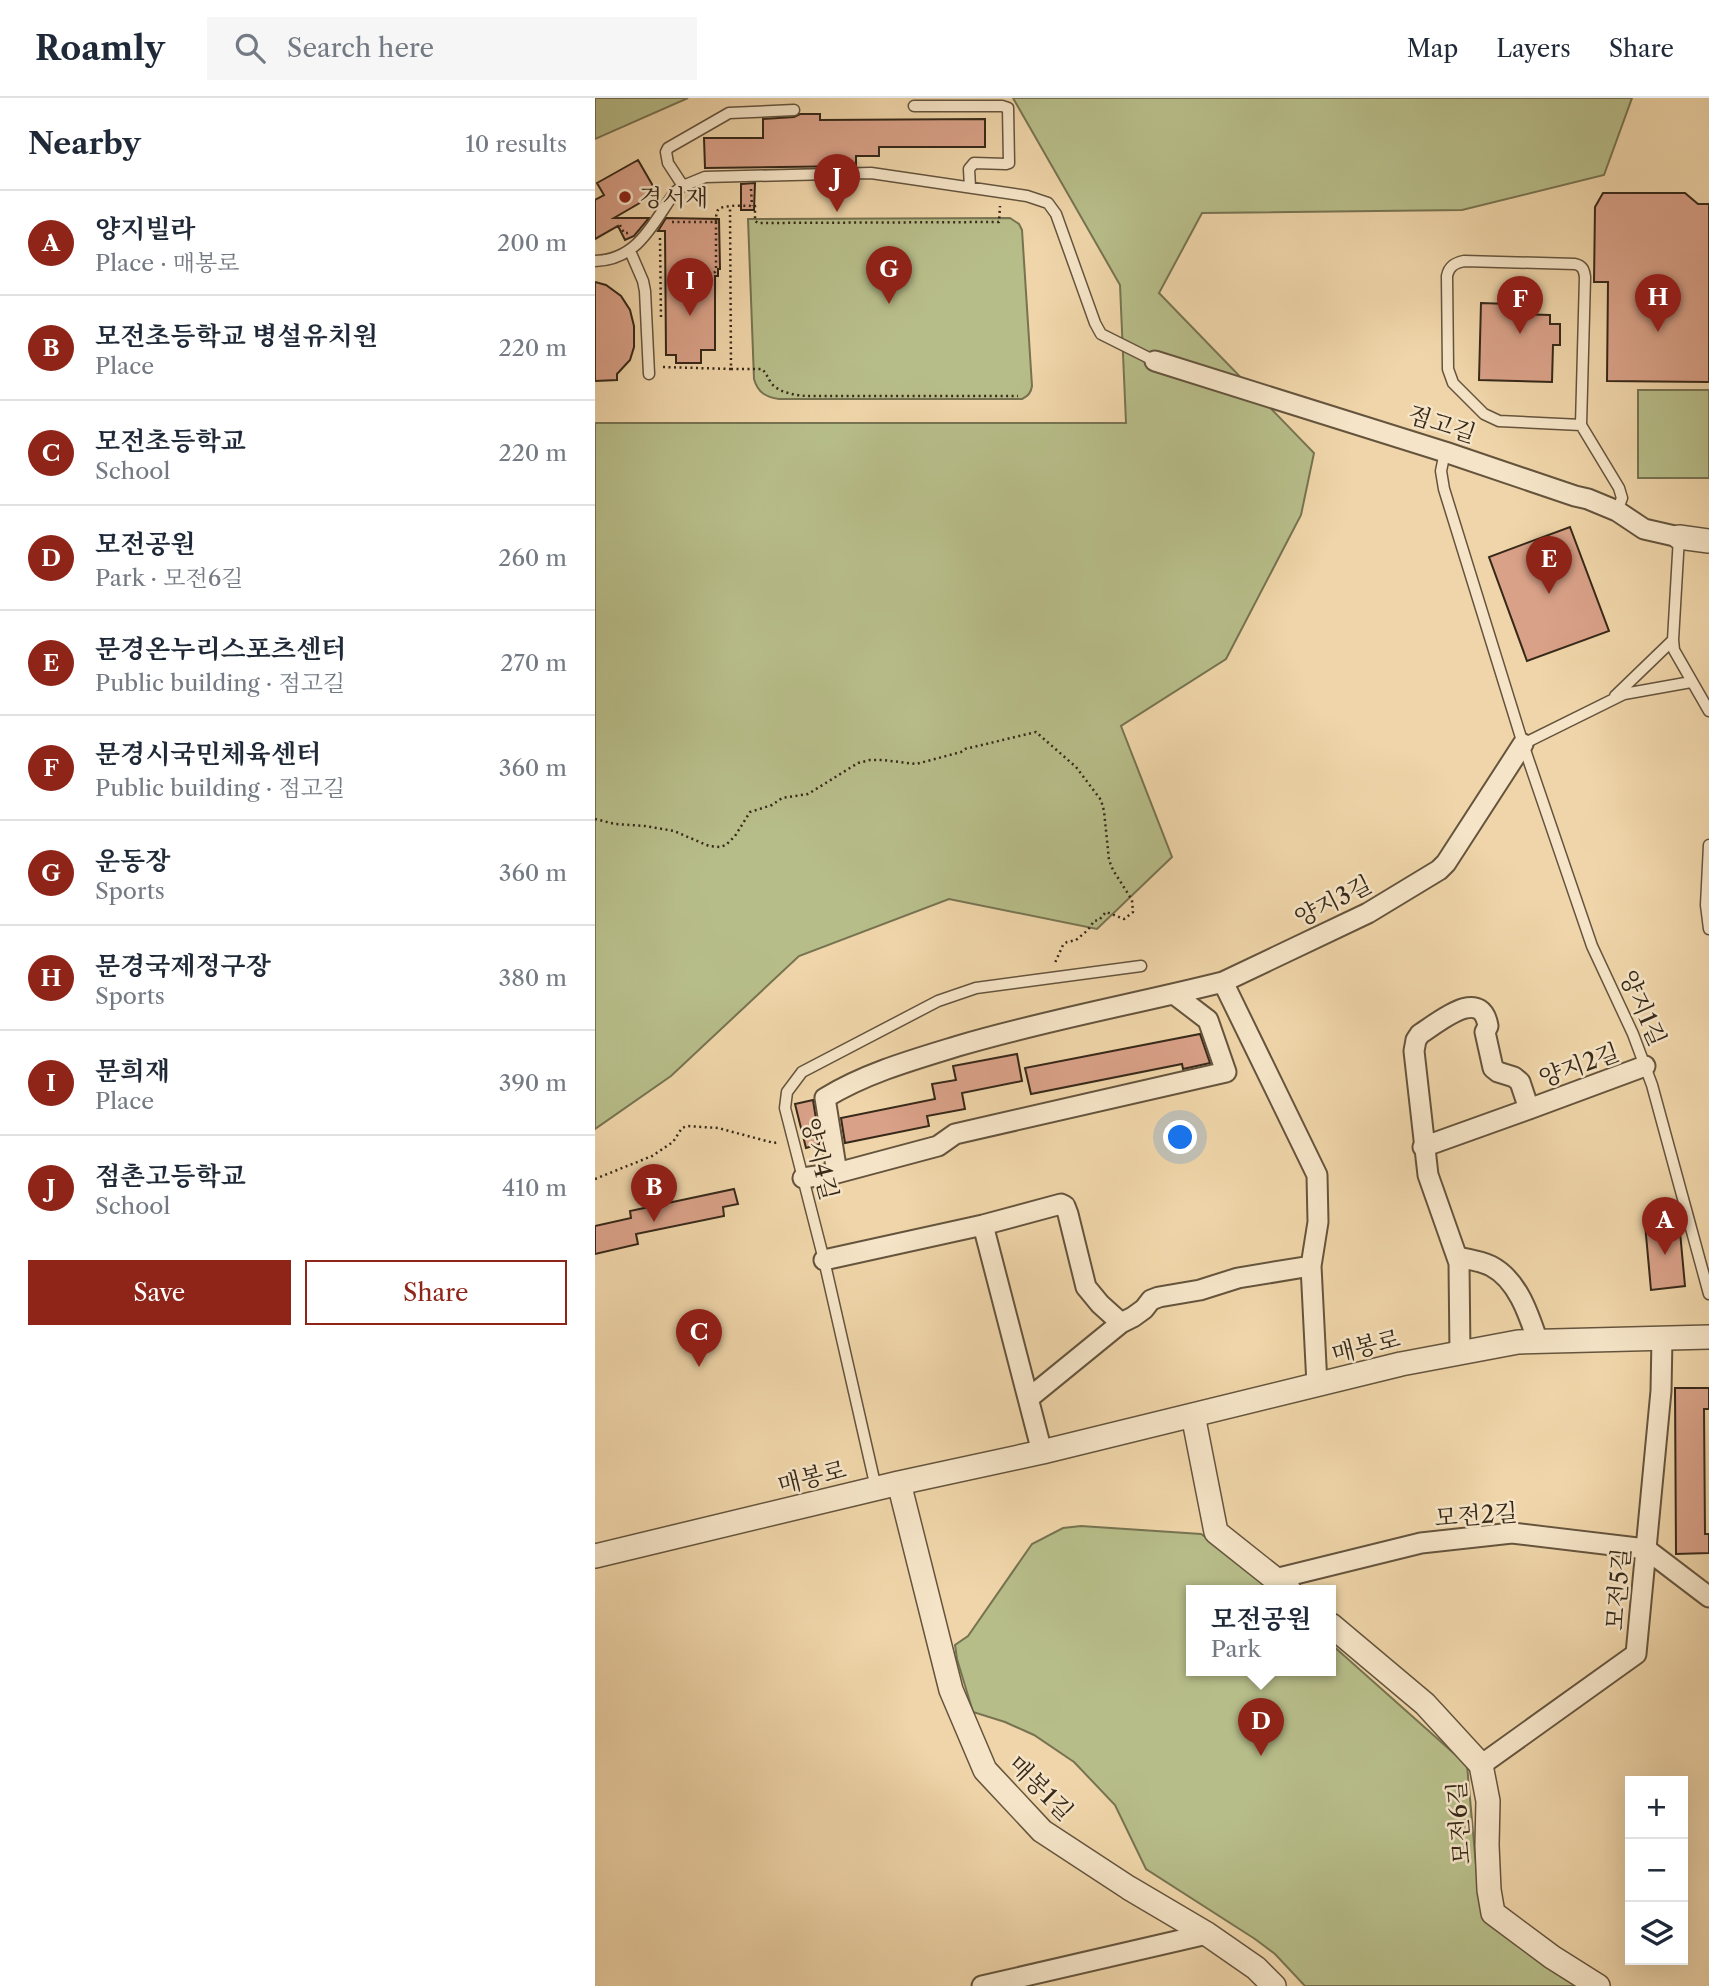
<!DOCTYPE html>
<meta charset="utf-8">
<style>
:root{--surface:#fff;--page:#f6f6f7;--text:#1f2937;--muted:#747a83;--line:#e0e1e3;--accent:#8f2418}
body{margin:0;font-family:"Libre Caslon Text","Noto Serif KR",serif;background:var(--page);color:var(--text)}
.controls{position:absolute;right:21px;bottom:21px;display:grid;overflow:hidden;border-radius:0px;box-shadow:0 7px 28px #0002}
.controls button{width:63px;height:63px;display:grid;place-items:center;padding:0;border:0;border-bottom:2px solid var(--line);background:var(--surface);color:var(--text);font:35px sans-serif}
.you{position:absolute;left:586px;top:1040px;width:24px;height:24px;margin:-18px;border:5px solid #fff;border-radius:50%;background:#1a73e8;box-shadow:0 0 0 10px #1a73e833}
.badge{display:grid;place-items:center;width:46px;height:46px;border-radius:50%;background:var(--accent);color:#fff;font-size:23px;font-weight:700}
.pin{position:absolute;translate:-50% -58px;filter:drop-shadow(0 2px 4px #0008)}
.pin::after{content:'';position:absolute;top:37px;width:24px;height:21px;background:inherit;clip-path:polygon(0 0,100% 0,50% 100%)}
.popup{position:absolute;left:591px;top:1487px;width:150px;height:91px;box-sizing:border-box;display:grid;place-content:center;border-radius:0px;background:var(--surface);filter:drop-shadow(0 2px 5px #0005);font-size:23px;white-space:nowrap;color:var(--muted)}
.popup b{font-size:26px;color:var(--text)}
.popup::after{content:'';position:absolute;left:50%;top:100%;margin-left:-14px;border:14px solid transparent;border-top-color:var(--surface)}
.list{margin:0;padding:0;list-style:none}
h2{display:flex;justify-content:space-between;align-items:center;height:91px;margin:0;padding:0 28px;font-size:30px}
h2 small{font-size:23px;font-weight:400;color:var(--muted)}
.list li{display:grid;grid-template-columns:46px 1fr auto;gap:21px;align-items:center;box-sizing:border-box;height:105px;padding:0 28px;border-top:2px solid var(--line)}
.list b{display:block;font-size:26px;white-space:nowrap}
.list p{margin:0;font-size:23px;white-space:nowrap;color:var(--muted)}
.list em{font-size:23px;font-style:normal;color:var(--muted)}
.actions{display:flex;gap:14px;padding:21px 28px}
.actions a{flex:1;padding:16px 0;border:2px solid var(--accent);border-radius:0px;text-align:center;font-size:24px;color:var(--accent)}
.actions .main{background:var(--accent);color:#fff}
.icon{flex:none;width:38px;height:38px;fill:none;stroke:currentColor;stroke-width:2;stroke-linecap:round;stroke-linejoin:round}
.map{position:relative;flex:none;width:1114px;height:1888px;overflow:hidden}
header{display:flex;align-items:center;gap:42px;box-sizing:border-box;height:98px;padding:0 35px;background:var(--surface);border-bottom:2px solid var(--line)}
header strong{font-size:33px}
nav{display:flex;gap:38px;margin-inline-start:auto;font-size:24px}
.search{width:490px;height:63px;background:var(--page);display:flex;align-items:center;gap:18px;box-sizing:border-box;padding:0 24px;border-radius:0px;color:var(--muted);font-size:26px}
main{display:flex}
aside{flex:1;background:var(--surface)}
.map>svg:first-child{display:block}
.green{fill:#b7bd89;stroke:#777351;stroke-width:2}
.building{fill:#d9a188;stroke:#372919;stroke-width:2}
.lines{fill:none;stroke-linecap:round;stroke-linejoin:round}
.service-casing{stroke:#65543d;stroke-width:13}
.minor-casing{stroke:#65543d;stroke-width:23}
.tertiary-casing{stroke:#65543d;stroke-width:26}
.path{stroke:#372919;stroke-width:2.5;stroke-dasharray:2 3.5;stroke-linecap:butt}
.service{stroke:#f5e4c7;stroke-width:10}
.minor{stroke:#f5e4c7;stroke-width:19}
.tertiary{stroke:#f5e4c7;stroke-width:23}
.poi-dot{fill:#8f2418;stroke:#f5e4c7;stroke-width:2.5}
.labels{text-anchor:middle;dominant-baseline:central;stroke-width:5;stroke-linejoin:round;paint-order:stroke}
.poi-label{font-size:24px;fill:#372919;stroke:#f5e4c7;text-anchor:start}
.street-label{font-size:24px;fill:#372919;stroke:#f5e4c7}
</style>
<header>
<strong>Roamly</strong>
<div class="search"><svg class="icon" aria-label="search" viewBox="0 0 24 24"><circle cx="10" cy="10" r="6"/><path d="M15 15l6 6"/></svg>Search here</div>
<nav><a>Map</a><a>Layers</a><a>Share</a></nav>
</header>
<main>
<aside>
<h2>Nearby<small>10 results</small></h2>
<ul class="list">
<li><span class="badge">A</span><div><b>양지빌라</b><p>Place · 매봉로</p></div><em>200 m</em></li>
<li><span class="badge">B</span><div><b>모전초등학교 병설유치원</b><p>Place</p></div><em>220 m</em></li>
<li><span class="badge">C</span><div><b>모전초등학교</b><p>School</p></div><em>220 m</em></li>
<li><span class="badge">D</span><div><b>모전공원</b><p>Park · 모전6길</p></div><em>260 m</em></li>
<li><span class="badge">E</span><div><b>문경온누리스포츠센터</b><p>Public building · 점고길</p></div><em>270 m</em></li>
<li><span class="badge">F</span><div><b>문경시국민체육센터</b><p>Public building · 점고길</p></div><em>360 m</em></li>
<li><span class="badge">G</span><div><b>운동장</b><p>Sports</p></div><em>360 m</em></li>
<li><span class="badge">H</span><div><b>문경국제정구장</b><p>Sports</p></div><em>380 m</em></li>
<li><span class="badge">I</span><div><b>문희재</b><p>Place</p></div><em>390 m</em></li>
<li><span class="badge">J</span><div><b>점촌고등학교</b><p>School</p></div><em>410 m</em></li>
</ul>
<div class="actions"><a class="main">Save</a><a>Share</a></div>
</aside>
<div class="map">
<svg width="1114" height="1888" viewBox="0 0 1114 1888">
<rect width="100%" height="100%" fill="#efd5a9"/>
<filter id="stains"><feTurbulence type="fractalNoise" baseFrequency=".00286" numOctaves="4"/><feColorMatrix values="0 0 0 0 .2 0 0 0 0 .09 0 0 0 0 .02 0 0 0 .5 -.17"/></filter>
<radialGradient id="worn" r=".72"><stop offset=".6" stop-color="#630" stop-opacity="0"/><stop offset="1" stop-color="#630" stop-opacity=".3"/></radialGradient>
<!-- green -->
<path class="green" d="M0,0H93L0,41Z
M418,0H1037L1009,77L867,112L607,115L564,195L719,355L706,417L631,561L526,628L577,759L502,831L354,801L204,858L76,978L0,1031V325H531L525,187Z
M415,120L424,126L427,132L437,288C436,295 433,298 427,301H184C171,299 163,295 159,281L153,121Z
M1043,292H1114V380H1043Z
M486,1428L606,1436L634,1455L675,1492H596V1572H736V1546L872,1667L882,1778L898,1810L988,1888H710L680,1856L660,1841L551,1771L520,1707L479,1664L439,1637L410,1624L378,1614L362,1561L360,1547L373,1538L437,1446L468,1430Z"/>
<!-- building -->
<path class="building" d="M205,16H225V22L390,21V49H284V58H261V68L110,70L109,40H168V21L199,19Z
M43,62L62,95L19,120H54L39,138L30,142L23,128L0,141V102L9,97L2,85Z
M160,85L159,112H146V86Z
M1008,95H1090L1103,106H1114V284L1012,283L1013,184H999L1000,109Z
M71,120L124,121L125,171H123V178H120V252H106V265H81V257H71L70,133H63Z
M0,184L11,187L26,198L35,212L39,228V249L35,262L22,276V282L0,283Z
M886,205L914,206V216L955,217V226H965V247H958L957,284L884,282Z
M975,429L1014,533L932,563L894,459Z
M605,936L615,965L588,971L587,966L436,996L430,970Z
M422,956L427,983L367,995L370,1011L332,1018L334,1028L250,1045L246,1020L340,1001L337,986L361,982L358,968Z
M218,1002L225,1046L211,1050L200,1006Z
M139,1091L143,1106L128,1109L129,1118L41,1136L43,1146L0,1156V1128L36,1120L35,1113Z
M1084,1123L1090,1188L1056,1192L1050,1126Z
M1080,1290H1114V1311H1109L1110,1436H1114V1455L1081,1456Z"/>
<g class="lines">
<!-- service casing -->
<g class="service-casing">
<path id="service" d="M319,8H407L413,10L414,65L411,66L379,65L374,71L375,89
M88,88L73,65L71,54L73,50L134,15L199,12
M35,153L48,183L50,193L54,276
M0,163C43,162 58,125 80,94L88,88L110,79L276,75L432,98L453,105L461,116L500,225L506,236L560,263
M986,327L990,179C989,172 988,168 980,166L869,163C860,165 854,168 852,178L853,271L858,285L889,316L904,323L986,327L1024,390L1027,400L1022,413
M850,354L846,373L849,391L928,646L997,848L1038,936L1057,987L1114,1196
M1084,439L1078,542L1079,552L1114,613
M1020,598L1078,542
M928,646L1029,596L1096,584
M1114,747L1111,807L1114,831
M281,1390L229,1162L190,1010L192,994L207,974L343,903L381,890L546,868"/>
</g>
<!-- minor casing -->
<g class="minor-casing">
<path id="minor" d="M560,263L850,354L980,398L993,401L1022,413L1049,431L1084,439
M579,896L613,922L631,974L360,1036L343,1048L242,1075L230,1000C271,975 317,962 363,948C451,922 540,906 628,884
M828,1049L934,1011
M208,1080L242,1075
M388,1127L447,1354
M862,1159C873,1161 886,1163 896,1168C923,1182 934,1217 943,1244
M229,1162L388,1127L466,1106L470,1108L473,1116L491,1189L505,1206L526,1225L538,1219L549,1211L556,1202L564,1199L605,1192L643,1180L716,1168
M865,1255L864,1165L833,1077L819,953L821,942L825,936C843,925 886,887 893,928L890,934L898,970L903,974L919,979L925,984L934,1011L1050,968
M722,1287L716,1168L723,1124L722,1077L628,884L773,815L844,772L851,765L928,646
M434,1300L526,1225
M680,1481L826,1445L917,1435L1051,1451L1114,1499
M886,1667L1041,1556L1066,1293L1067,1240
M387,1888L612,1836"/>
</g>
<!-- tertiary casing -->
<g class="tertiary-casing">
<path id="tertiary" d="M1084,439L1114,443
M598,1317L621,1434L694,1492
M304,1385L356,1592L390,1672L447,1733L534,1790L612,1836L661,1870L679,1888
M0,1458L304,1385L447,1354L806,1266L923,1244L1114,1239
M736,1527L830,1606L886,1667L893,1703L892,1747L894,1792L898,1815L957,1859L1003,1888"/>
</g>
<!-- path -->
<path class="path" d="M156,91L157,108
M77,124H121V171L120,174L113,175
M121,124C121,121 121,114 123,112C127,106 152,108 160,108V123L163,125L404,124L405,108
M25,127L29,135H34
M65,140L66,221
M68,269L136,271L135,108
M136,271H167C172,276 173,281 177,286C185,295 200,297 211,298H423
M0,721L20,726L50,728L79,733L114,748L125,749L131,747L140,738L155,714L177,707L187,700L213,696L263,665L275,662H288L321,666L366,654L370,651L441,634L481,669L506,702L509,713L514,762L518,772L537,802L538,814L529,821L511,814L504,822L499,823L493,832L481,842L472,844L468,847L459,867
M0,1081L57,1058L78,1044L87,1030L92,1028L123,1030L179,1045L184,1044"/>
<!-- service -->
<use href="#service" class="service"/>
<!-- minor -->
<use href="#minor" class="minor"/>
<!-- tertiary -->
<use href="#tertiary" class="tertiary"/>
</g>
<!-- markers -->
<circle class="poi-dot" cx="30" cy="99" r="7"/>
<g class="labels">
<!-- poi labels -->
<g class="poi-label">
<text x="44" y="99">경서재</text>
</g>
<!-- street labels -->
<g class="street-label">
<text transform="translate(847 326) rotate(18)">점고길</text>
<text transform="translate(738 803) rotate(-27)">양지3길</text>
<text transform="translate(1048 910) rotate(66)">양지1길</text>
<text transform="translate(984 967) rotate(-20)">양지2길</text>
<text transform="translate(225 1061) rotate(76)">양지4길</text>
<text transform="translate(771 1248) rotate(-14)">매봉로</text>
<text transform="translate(217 1379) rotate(-14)">매봉로</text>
<text transform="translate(881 1417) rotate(-4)">모전2길</text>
<text transform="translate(1023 1491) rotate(-85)">모전5길</text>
<text transform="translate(446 1690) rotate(45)">매봉1길</text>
<text transform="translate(864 1725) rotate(-94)">모전6길</text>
</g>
</g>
<rect width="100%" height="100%" filter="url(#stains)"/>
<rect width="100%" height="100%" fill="url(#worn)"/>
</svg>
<div class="controls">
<button>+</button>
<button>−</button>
<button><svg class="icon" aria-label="layers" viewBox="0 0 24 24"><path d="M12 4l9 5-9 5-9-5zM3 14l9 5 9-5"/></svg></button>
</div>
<div class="you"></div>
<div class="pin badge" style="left:1070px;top:1157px">A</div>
<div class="pin badge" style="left:59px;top:1124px">B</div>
<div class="pin badge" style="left:104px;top:1269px">C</div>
<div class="pin badge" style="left:666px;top:1658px">D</div>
<div class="popup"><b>모전공원</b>Park</div>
<div class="pin badge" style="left:954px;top:496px">E</div>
<div class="pin badge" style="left:925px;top:236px">F</div>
<div class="pin badge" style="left:294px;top:206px">G</div>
<div class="pin badge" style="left:1063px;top:234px">H</div>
<div class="pin badge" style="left:95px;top:218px">I</div>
<div class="pin badge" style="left:242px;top:114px">J</div>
</div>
</main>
